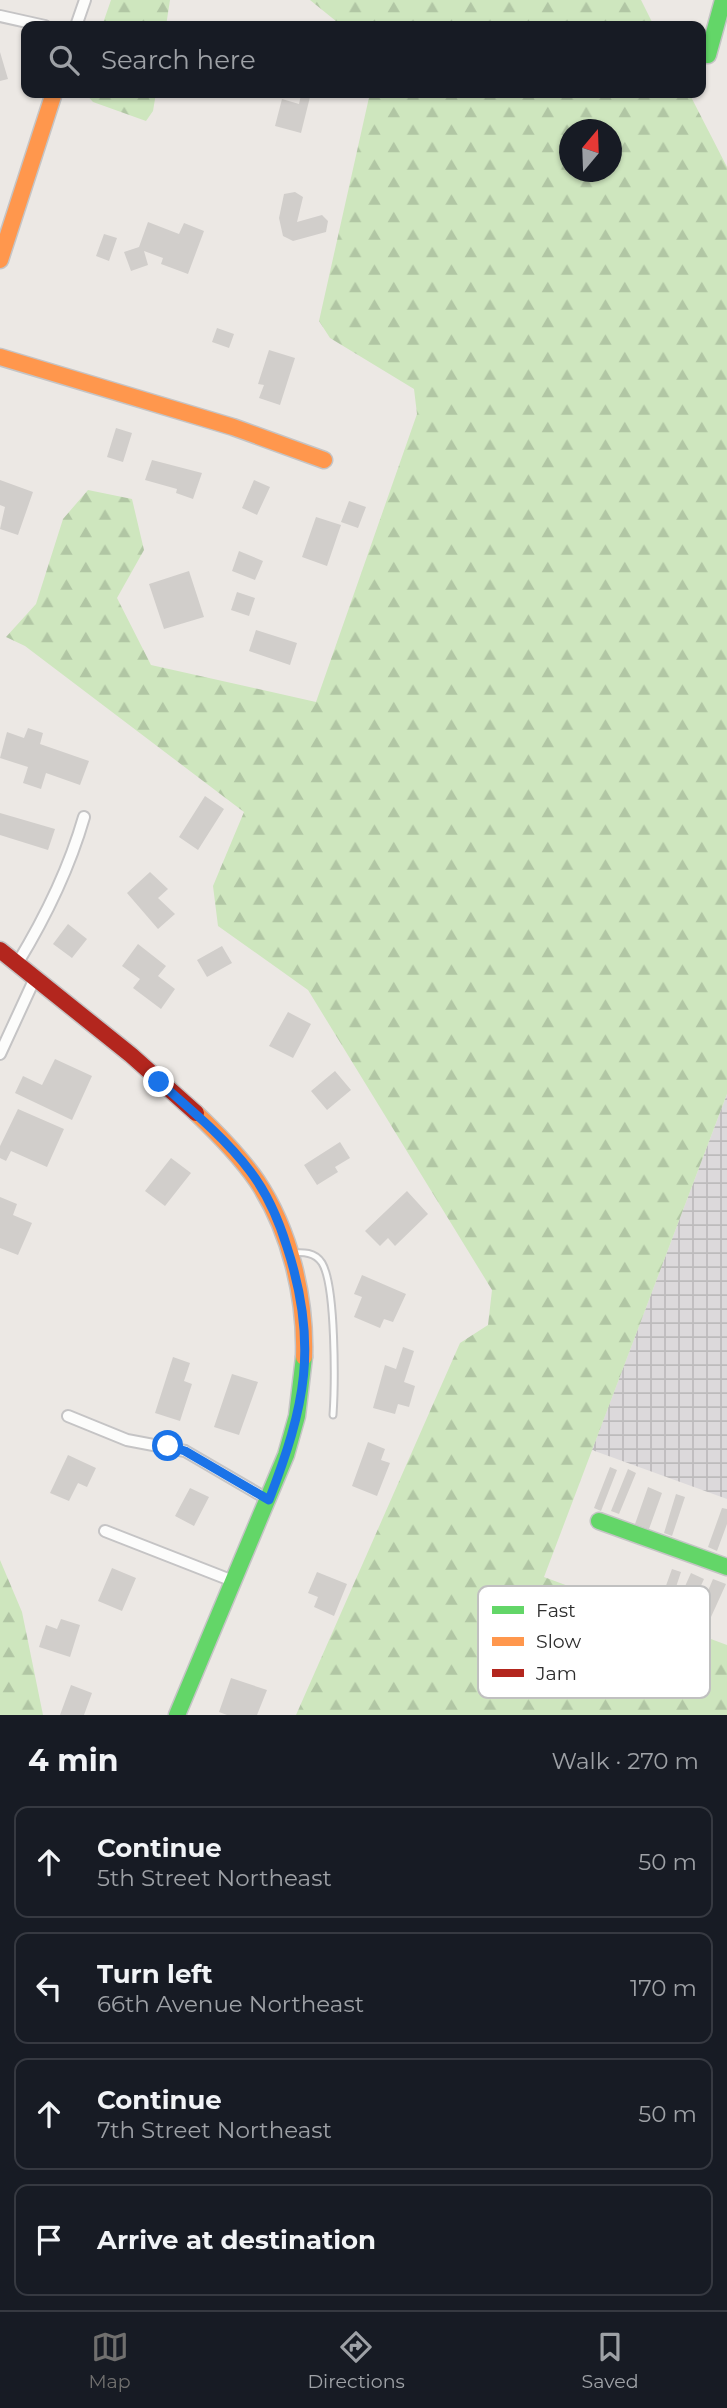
<!DOCTYPE html>
<meta charset="utf-8">
<style>
:root{--surface:#171b24;--page:#20242c;--text:#f1f3f6;--muted:#9ea1a6;--line:#363941;--accent:#706f6e}
body{margin:0;font-family:Montserrat,sans-serif;background:var(--page);color:var(--text)}
.compass{position:absolute;left:559px;top:119px;width:63px;height:63px;border-radius:50%;background:var(--surface);box-shadow:0 2px 5px #0004;rotate:19deg}
.stop{position:absolute;width:21px;height:21px;margin:-16px;border:5px solid #1a73e8;border-radius:50%;background:#fff}
.stop.end{background:#1a73e8;border-color:#fff;box-shadow:0 2px 7px #0008}
.list{margin:0;padding:0;list-style:none}
h2{display:flex;justify-content:space-between;align-items:center;height:91px;margin:0;padding:0 28px;font-size:30px}
h2 small{font-size:23px;font-weight:400;color:var(--muted)}
.list li{display:grid;grid-template-columns:46px 1fr auto;gap:21px;align-items:center;box-sizing:border-box;height:112px;margin:0 14px 14px;padding:0 14px;border:2px solid var(--line);border-radius:14px}
.list b{display:block;font-size:26px;white-space:nowrap}
.list p{margin:0;font-size:23px;white-space:nowrap;color:var(--muted)}
.list em{font-size:23px;font-style:normal;color:var(--muted)}
.icon{flex:none;width:38px;height:38px;fill:none;stroke:currentColor;stroke-width:2;stroke-linecap:round;stroke-linejoin:round}
.map{position:relative;flex:none;width:727px;height:1715px;overflow:hidden}
.search{position:absolute;background:var(--surface);box-shadow:0 2px 5px #0004;left:21px;right:21px;top:21px;height:77px;display:flex;align-items:center;gap:18px;box-sizing:border-box;padding:0 24px;border-radius:14px;color:var(--muted);font-size:26px}
.sheet{height:595px;background:var(--surface)}
nav{display:flex;justify-content:space-around;align-items:center;box-sizing:border-box;height:98px;border-top:2px solid var(--line);background:var(--surface);font-size:19px;color:var(--muted)}
nav a{display:grid;justify-items:center;gap:4px}
nav .on{color:var(--accent)}
.map>svg:first-child{display:block}
.industrial{fill:url(#industrial-grid)}
.forest{fill:url(#forest-firs);fill-rule:evenodd}
.building{fill:#d1cecb}
.lines{fill:none;stroke-linecap:round;stroke-linejoin:round}
.lane-casing{stroke:#c5c4c5;stroke-width:9}
.street-casing{stroke:#c5c4c5;stroke-width:14}
.fast-casing{stroke:#c5c4c5;stroke-width:19}
.slow-casing{stroke:#c5c4c5;stroke-width:19}
.jam-casing{stroke:#c5c4c5;stroke-width:19}
.lane{stroke:#fcfcfb;stroke-width:5}
.street{stroke:#fcfcfb;stroke-width:10}
.fast{stroke:#63d668;stroke-width:16}
.slow{stroke:#ff974d;stroke-width:16}
.jam{stroke:#b3261e;stroke-width:16}
.route{stroke:#1a73e8;stroke-width:9}
.key{fill:#fff;stroke:#c0c0c0;stroke-width:2}
.key-label{font-size:19px;fill:#2e2e2e}
</style>
<div class="map">
<svg width="727" height="1715" viewBox="0 0 727 1715">
<defs>
<pattern id="industrial-grid" width="8" height="8" patternUnits="userSpaceOnUse" patternTransform="scale(1.75)"><rect width="8" height="8" fill="#dcd9db"/><path d="M0 4h8M4 0v8" fill="none" stroke="#bdbbbc"/></pattern>
<pattern id="forest-firs" width="22" height="20" patternUnits="userSpaceOnUse" patternTransform="scale(1.75)"><rect width="22" height="20" fill="#cee6be"/><path d="M5 1l3.5 6h-7zM16 11l3.5 6h-7z" fill="#b1c6a4"/></pattern>
</defs>
<rect width="100%" height="100%" fill="#ece8e4"/>
<!-- industrial -->
<path class="industrial" d="M727,1094V1499L592,1450Z"/>
<!-- forest -->
<path class="forest" d="M111,0H170L166,26H102Z
M310,0H641L654,26H342Z
M85,93H156L153,111L146,121L93,102Z
M370,93H689L727,167V1094L544,1577L727,1645V1715H296L460,1343L488,1325L492,1290L308,990L218,926L213,886L244,812L25,646L6,637L36,604L63,519L88,490L132,499L144,550L117,598L151,665L316,702L417,414L414,389L330,338L319,321ZM570,130H612V172H570Z
M0,1560L22,1612L43,1715H0Z"/>
<!-- building -->
<path class="building" d="M0,52L8,79L0,81Z
M301,95L310,97L301,133L275,126L282,99L299,104Z
M295,192L303,197L297,222L322,215L328,221L326,232L293,241L283,236L279,218L284,194Z
M148,222L179,234L184,223L204,231L188,274L161,264L163,258L144,251L148,265L131,271L124,252L139,247Z
M104,234L117,238L109,261L96,256Z
M217,328L234,334L229,348L212,342Z
M269,350L295,358L280,405L259,398L264,385L258,384Z
M116,428L132,433L123,462L107,457Z
M152,460L202,473L193,499L176,493L177,489L145,480Z
M0,480L33,492L18,535L0,529L5,507L0,505Z
M254,480L270,487L257,515L242,508Z
M349,501L366,507L358,528L341,522Z
M316,517L341,525L327,566L302,557Z
M239,551L263,561L255,580L232,571Z
M189,571L204,617L164,629L149,584Z
M237,592L255,598L249,616L231,610Z
M256,630L297,643L290,665L249,651Z
M28,728L43,733L40,744L89,761L80,785L46,773L41,789L23,783L28,767L0,758L7,732L24,738Z
M205,796L224,809L198,850L179,837Z
M0,813L55,829L48,850L0,835Z
M150,872L168,889L158,898L175,914L158,929L127,893Z
M68,924L87,939L72,958L53,944Z
M138,944L166,966L158,976L175,989L161,1009L133,988L140,979L122,966Z
M222,946L232,963L207,977L197,960Z
M288,1012L311,1024L293,1058L269,1046Z
M55,1059L92,1076L72,1120L15,1093L23,1076L42,1085Z
M335,1071L351,1090L327,1110L311,1091Z
M18,1109L64,1129L47,1167L11,1151L6,1161L0,1158V1146Z
M340,1142L350,1158L335,1167L338,1172L317,1185L304,1165Z
M171,1158L191,1173L165,1206L145,1191Z
M407,1191L428,1214L395,1246L388,1238L380,1246L365,1231Z
M0,1197L17,1204L13,1215L32,1223L18,1255L0,1248Z
M362,1275L406,1294L393,1322L384,1319L380,1328L354,1317L362,1297L354,1294Z
M403,1347L414,1351L404,1382L415,1386L409,1407L398,1404L395,1414L373,1408L385,1365L396,1369Z
M173,1357L190,1363L184,1381L192,1384L180,1421L155,1413Z
M232,1374L258,1382L239,1435L214,1427Z
M368,1442L385,1449L381,1460L390,1463L377,1496L352,1486Z
M68,1455L96,1468L87,1487L78,1483L69,1501L50,1493Z
M610,1467L617,1470L601,1511L594,1508Z
M628,1469L636,1473L619,1514L611,1511Z
M648,1487L662,1493L649,1529L635,1524Z
M190,1488L209,1497L194,1526L175,1516Z
M676,1494L685,1497L672,1536L664,1533Z
M722,1508L727,1509V1524L717,1551L708,1547Z
M112,1568L136,1578L122,1611L98,1601Z
M672,1569L681,1572L669,1608L659,1605Z
M317,1572L347,1584L334,1616L314,1607L318,1597L308,1593Z
M691,1573L704,1579L690,1610L677,1604Z
M713,1579L726,1584L711,1617L699,1612Z
M61,1619L80,1625L70,1657L39,1647L46,1625L57,1629Z
M231,1678L267,1690L257,1715H227L219,1712Z
M71,1685L92,1693L84,1715H60Z"/>
<g class="lines">
<!-- lane casing -->
<g class="lane-casing">
<path id="lane" d="M292,1253C303,1252 315,1252 322,1263C336,1286 335,1385 333,1415"/>
</g>
<!-- street casing -->
<g class="street-casing">
<path id="street" d="M0,16L45,26
M76,26L85,0
M17,964C45,918 69,869 84,817
M0,1054L35,978
M68,1416L127,1440L185,1451L269,1500
M105,1531L233,1581"/>
</g>
<!-- fast casing -->
<g class="fast-casing">
<path id="fast" d="M708,55L723,0
M599,1521L727,1567
M177,1715L286,1455L297,1416L304,1357"/>
</g>
<!-- slow casing -->
<g class="slow-casing">
<path id="slow" d="M0,260L54,93
M0,357L233,427L324,460
M196,1113C218,1134 240,1156 257,1181C290,1230 306,1298 304,1357"/>
</g>
<!-- jam casing -->
<g class="jam-casing">
<path id="jam" d="M0,950L131,1055L196,1113"/>
</g>
<!-- lane -->
<use href="#lane" class="lane"/>
<!-- street -->
<use href="#street" class="street"/>
<!-- fast -->
<use href="#fast" class="fast"/>
<!-- slow -->
<use href="#slow" class="slow"/>
<!-- jam -->
<use href="#jam" class="jam"/>
</g>
<g class="lines">
<!-- route -->
<path class="route" d="M159,1082C190,1109 225,1138 250,1171C267,1193 279,1221 287,1247C319,1345 305,1407 269,1500L185,1451L168,1446"/>
</g>
<!-- legend -->
<rect x="478" y="1586" width="232" height="112" rx="10" class="key"/>
<rect x="492" y="1606" width="32" height="8" fill="#63d668"/>
<rect x="492" y="1637" width="32" height="9" fill="#ff974d"/>
<rect x="492" y="1669" width="32" height="8" fill="#b3261e"/>
<g class="key-label">
<text x="536" y="1617">Fast</text>
<text x="536" y="1648">Slow</text>
<text x="536" y="1680">Jam</text>
</g>
</svg>
<svg class="compass" viewBox="-18 -18 36 36"><path d="M0-13l5 13h-10z" fill="#e53935"/><path d="M0 13l5-13h-10z" fill="#9ea1a6"/></svg>
<div class="stop" style="left:168px;top:1446px"></div>
<div class="stop end" style="left:159px;top:1082px"></div>
<div class="search"><svg class="icon" aria-label="search" viewBox="0 0 24 24"><circle cx="10" cy="10" r="6"/><path d="M15 15l6 6"/></svg>Search here</div>
</div>
<section class="sheet">
<h2>4 min<small>Walk · 270 m</small></h2>
<ul class="list">
<li><svg class="icon" aria-label="ahead" viewBox="0 0 24 24"><path d="M12 20V5M6 11l6-6 6 6"/></svg><div><b>Continue</b><p>5th Street Northeast</p></div><em>50 m</em></li>
<li><svg class="icon" aria-label="left" viewBox="0 0 24 24"><path d="M17 20v-9H6M10 6l-5 5 5 5"/></svg><div><b>Turn left</b><p>66th Avenue Northeast</p></div><em>170 m</em></li>
<li><svg class="icon" aria-label="ahead" viewBox="0 0 24 24"><path d="M12 20V5M6 11l6-6 6 6"/></svg><div><b>Continue</b><p>7th Street Northeast</p></div><em>50 m</em></li>
<li><svg class="icon" aria-label="arrive" viewBox="0 0 24 24"><path d="M6 21V4h12l-3 4 3 4H6"/></svg><div><b>Arrive at destination</b></div></li>
</ul>
</section>
<nav>
<a class="on"><svg class="icon" aria-label="map" viewBox="0 0 24 24"><path d="M3 6l6-2 6 2 6-2v14l-6 2-6-2-6 2zM9 4v14M15 6v14"/></svg>Map</a>
<a><svg class="icon" aria-label="directions" viewBox="0 0 24 24"><path d="M12 3l9 9-9 9-9-9zM9 14v-3h6M13 9l2 2-2 2"/></svg>Directions</a>
<a><svg class="icon" aria-label="saved" viewBox="0 0 24 24"><path d="M7 4h10v16l-5-4-5 4z"/></svg>Saved</a>
</nav>
